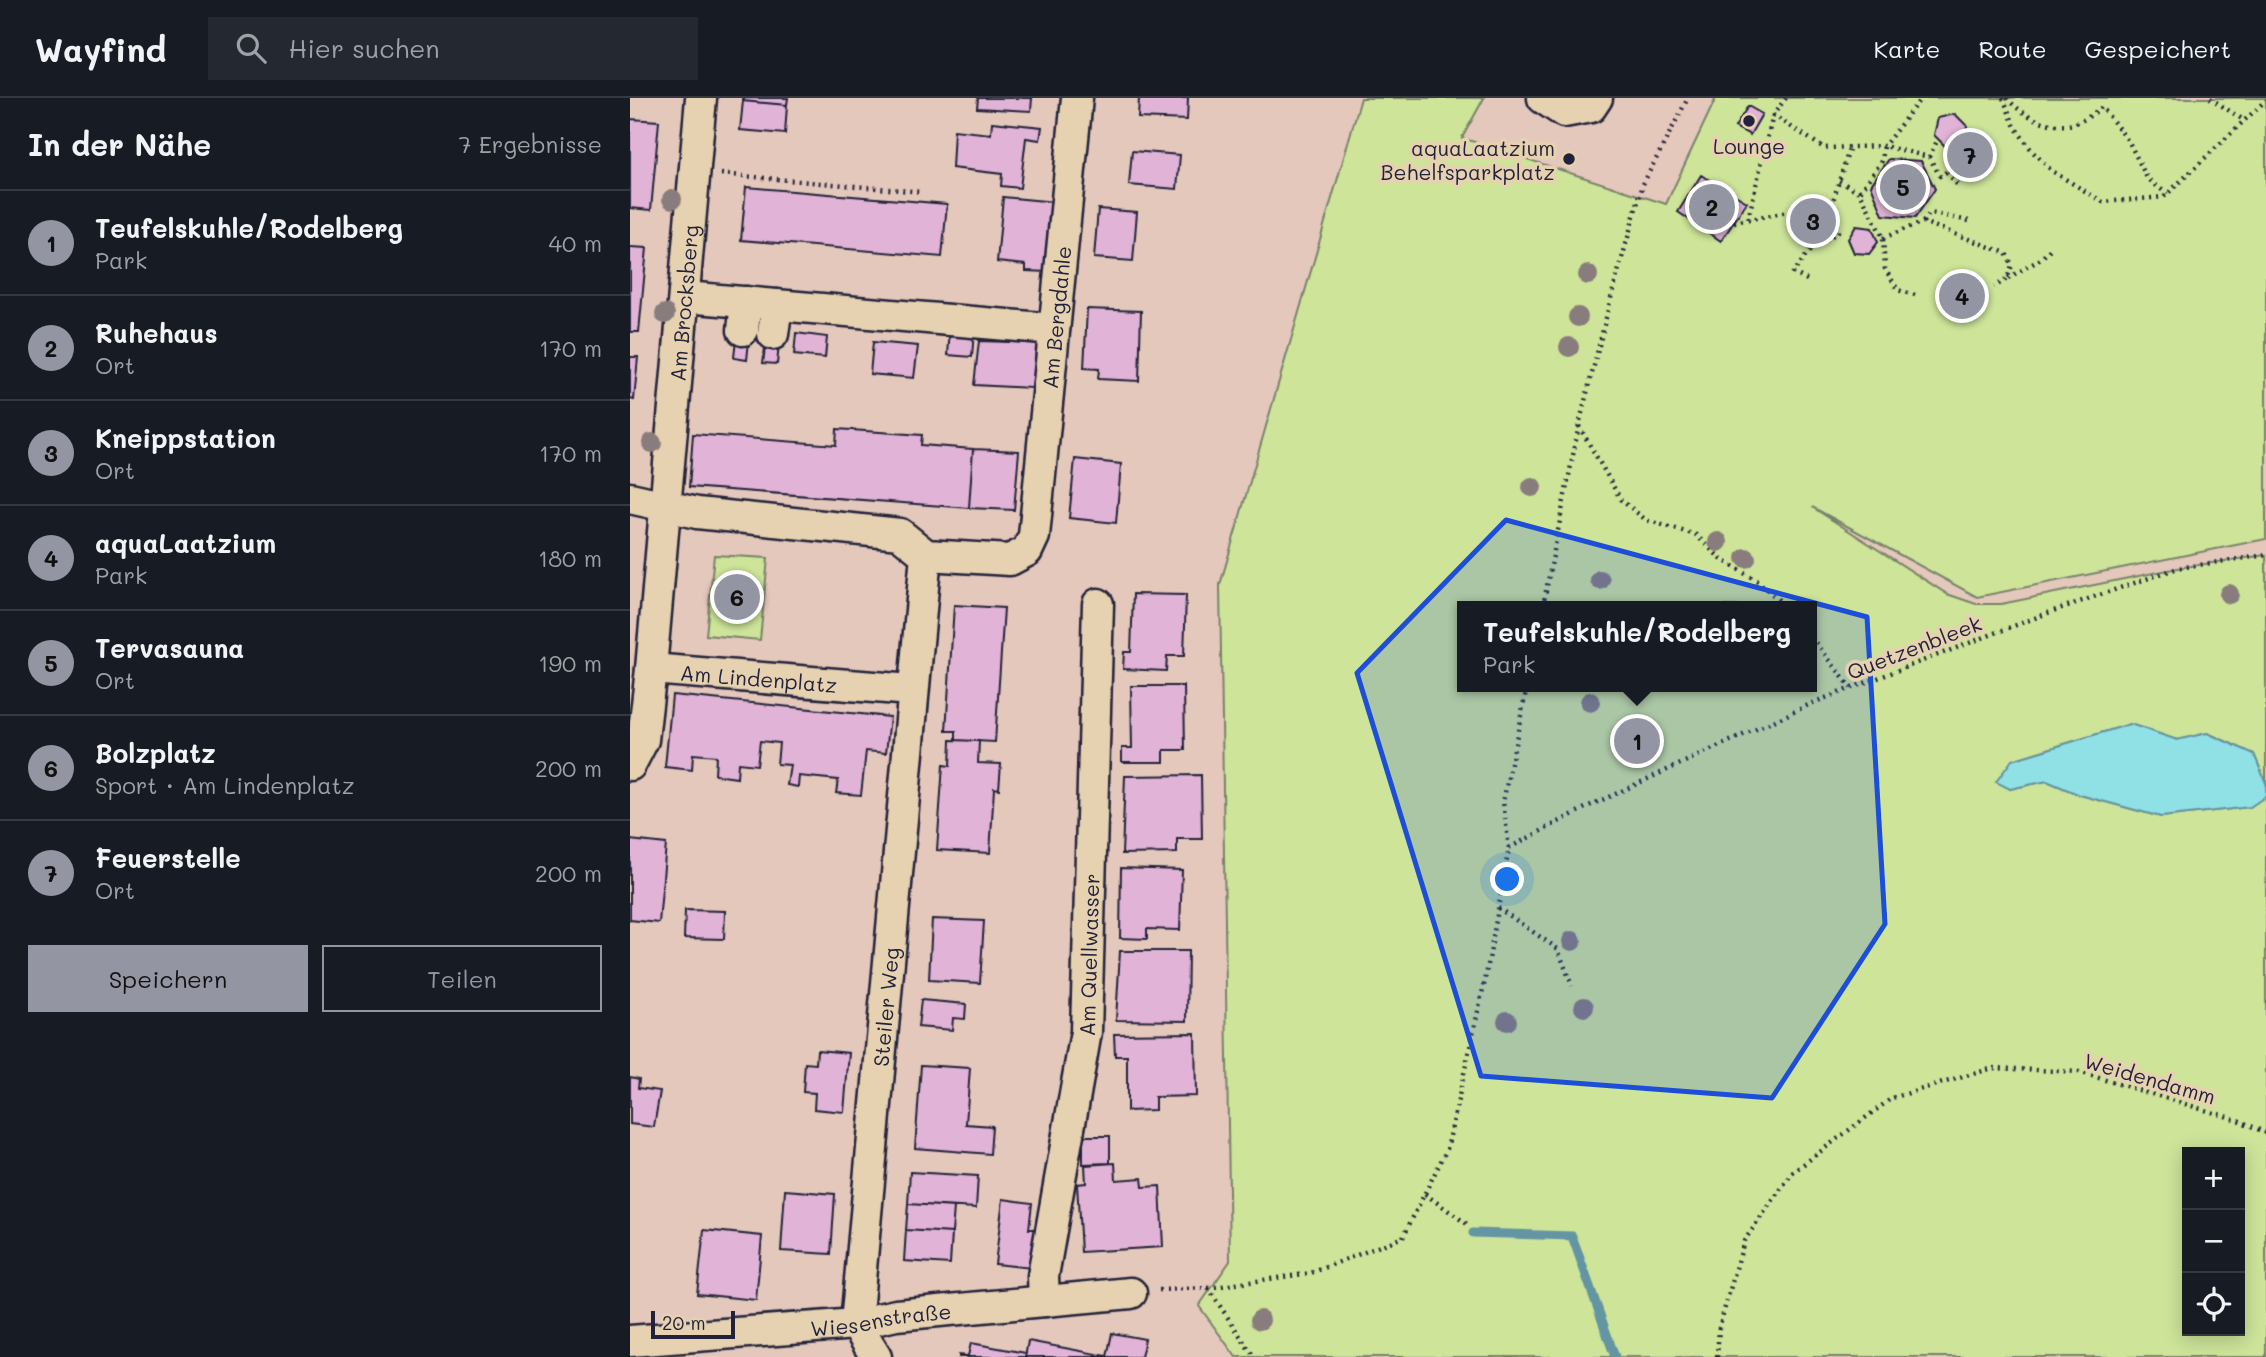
<!DOCTYPE html>
<html lang="de">
<meta charset="utf-8">
<style>
:root{--surface:#171b24;--page:#242831;--text:#f1f3f6;--muted:#9ea1a6;--line:#363941;--accent:#9495a2}
body{margin:0;font-family:Mali,sans-serif;background:var(--page);color:var(--text)}
.controls{position:absolute;right:21px;bottom:21px;display:grid;overflow:hidden;border-radius:0px;box-shadow:0 4px 18px #0003}
.controls button{width:63px;height:63px;display:grid;place-items:center;padding:0;border:0;border-bottom:2px solid var(--line);background:var(--surface);color:var(--text);font:35px sans-serif}
.scale{position:absolute;left:21px;bottom:18px;width:84px;box-sizing:border-box;padding-left:7px;border:4px solid #22223b;border-top:0;font-size:19px;line-height:24px;white-space:nowrap;color:#22223b;-webkit-text-stroke:5px #e6d1b0;paint-order:stroke}
.you{position:absolute;left:878px;top:782px;width:24px;height:24px;margin:-18px;border:5px solid #fff;border-radius:50%;background:#1a73e8;box-shadow:0 0 0 10px #1a73e833}
.badge{display:grid;place-items:center;width:46px;height:46px;border-radius:50%;background:var(--accent);color:#111;font-size:23px;font-weight:700}
.pin{position:absolute;translate:-50% -50%;border:4px solid #fff;box-shadow:0 2px 7px #0006}
.popup{position:absolute;left:827px;top:503px;width:360px;height:91px;box-sizing:border-box;display:grid;place-content:center;border-radius:0px;background:var(--surface);filter:drop-shadow(0 2px 5px #0005);font-size:23px;white-space:nowrap;color:var(--muted)}
.popup b{font-size:26px;color:var(--text)}
.popup::after{content:'';position:absolute;left:50%;top:100%;margin-left:-14px;border:14px solid transparent;border-top-color:var(--surface)}
.list{margin:0;padding:0;list-style:none}
h2{display:flex;justify-content:space-between;align-items:center;height:91px;margin:0;padding:0 28px;font-size:30px}
h2 small{font-size:23px;font-weight:400;color:var(--muted)}
.list li{display:grid;grid-template-columns:46px 1fr auto;gap:21px;align-items:center;box-sizing:border-box;height:105px;padding:0 28px;border-top:2px solid var(--line)}
.list b{display:block;font-size:26px;white-space:nowrap}
.list p{margin:0;font-size:23px;white-space:nowrap;color:var(--muted)}
.list em{font-size:23px;font-style:normal;color:var(--muted)}
.actions{display:flex;gap:14px;padding:21px 28px}
.actions a{flex:1;padding:16px 0;border:2px solid var(--accent);border-radius:0px;text-align:center;font-size:24px;color:var(--accent)}
.actions .main{background:var(--accent);color:#111}
.icon{flex:none;width:38px;height:38px;fill:none;stroke:currentColor;stroke-width:2;stroke-linecap:round;stroke-linejoin:round}
.map{position:relative;flex:none;width:1636px;height:1259px;overflow:hidden}
header{display:flex;align-items:center;gap:42px;box-sizing:border-box;height:98px;padding:0 35px;background:var(--surface);border-bottom:2px solid var(--line)}
header strong{font-size:33px}
nav{display:flex;gap:38px;margin-inline-start:auto;font-size:24px}
.search{width:490px;height:63px;background:var(--page);display:flex;align-items:center;gap:18px;box-sizing:border-box;padding:0 24px;border-radius:0px;color:var(--muted);font-size:26px}
main{display:flex}
aside{flex:1;background:var(--surface)}
.map>svg:first-child{display:block}
.green{fill:#cde499;stroke:#78836a;stroke-width:2;fill-rule:evenodd}
.water{fill:#8fe1e6;stroke:#6395a2;stroke-width:2}
.lines{fill:none;stroke-linecap:round;stroke-linejoin:round}
.stream{stroke:#6395a2;stroke-width:9}
.building{fill:#e1b3d6;stroke:#22223b;stroke-width:2}
.minor-casing{stroke:#22223b;stroke-width:35}
.path{stroke:#22223b;stroke-width:4.5;stroke-dasharray:2 5;stroke-linecap:butt}
.minor{stroke:#e6d1b0;stroke-width:30}
.tree{fill:#887d7c}
.marked{fill:#1d4ed8;fill-opacity:0.2;stroke:#1d4ed8;stroke-width:5;stroke-linejoin:round}
.poi-dot{fill:#22223b;stroke:#e6d1b0;stroke-width:2.5}
.labels{text-anchor:middle;dominant-baseline:central;stroke-width:7;stroke-linejoin:round;paint-order:stroke}
.poi-label{font-size:21px;fill:#22223b;stroke:#e6d1b0}
.street-label{font-size:21px;fill:#22223b;stroke:#e6d1b0}
</style>
<header>
<strong>Wayfind</strong>
<div class="search"><svg class="icon" aria-label="search" viewBox="0 0 24 24"><circle cx="10" cy="10" r="6"/><path d="M15 15l6 6"/></svg>Hier suchen</div>
<nav><a>Karte</a><a>Route</a><a>Gespeichert</a></nav>
</header>
<main>
<aside>
<h2>In der Nähe<small>7 Ergebnisse</small></h2>
<ul class="list">
<li><span class="badge">1</span><div><b>Teufelskuhle/Rodelberg</b><p>Park</p></div><em>40 m</em></li>
<li><span class="badge">2</span><div><b>Ruhehaus</b><p>Ort</p></div><em>170 m</em></li>
<li><span class="badge">3</span><div><b>Kneippstation</b><p>Ort</p></div><em>170 m</em></li>
<li><span class="badge">4</span><div><b>aquaLaatzium</b><p>Park</p></div><em>180 m</em></li>
<li><span class="badge">5</span><div><b>Tervasauna</b><p>Ort</p></div><em>190 m</em></li>
<li><span class="badge">6</span><div><b>Bolzplatz</b><p>Sport · Am Lindenplatz</p></div><em>200 m</em></li>
<li><span class="badge">7</span><div><b>Feuerstelle</b><p>Ort</p></div><em>200 m</em></li>
</ul>
<div class="actions"><a class="main">Speichern</a><a>Teilen</a></div>
</aside>
<div class="map">
<svg width="1636" height="1259" viewBox="0 0 1636 1259">
<rect width="100%" height="100%" fill="#e4c8bb"/>
<filter id="ink" filterUnits="userSpaceOnUse"><feTurbulence type="fractalNoise" baseFrequency=".0143" numOctaves="2"/><feDisplacementMap in="SourceGraphic" scale="14" xChannelSelector="R" yChannelSelector="G"/><feConvolveMatrix kernelMatrix="1 2 1 2 8 2 1 2 1" color-interpolation-filters="sRGB"/></filter>
<g filter="url(#ink)">
<!-- green -->
<path class="green" d="M731,0H854L832,40L1036,106L1086,0H1636V441L1347,499L1182,409L1317,496L1346,506H1371L1548,470L1636,457V685L1624,656L1578,635L1547,642L1500,626L1382,662L1380,691L1417,683L1450,697L1531,719L1619,709L1636,698V1259H606L569,1208L600,1163L590,487ZM832,508H1182V589H832ZM1557,1054H1610V1233H1557Z
M84,457L138,460L130,542L76,537Z"/>
<!-- water -->
<path class="water" d="M1500,626L1547,642L1577,635L1624,656L1636,685V698L1620,709L1531,719L1450,697L1417,683L1380,691L1366,684L1382,662Z"/>
<g class="lines">
<!-- stream -->
<path class="stream" d="M843,1135L942,1138L985,1259"/>
</g>
<!-- building -->
<path class="building" d="M113,0H158L157,7L113,3Z
M348,0H402L401,13L347,10Z
M509,0H558L557,22L508,20Z
M113,3L157,7L155,36L110,32Z
M1118,8L1132,16L1120,37L1105,29Z
M1325,16L1337,28L1333,44L1316,49L1304,37L1308,20Z
M0,21L29,23L21,112L0,110Z
M362,24L412,29L410,42L396,40L390,90L371,88L372,76L322,70L324,32L361,36Z
M1348,46L1354,68L1333,73L1328,51Z
M502,53L550,57L547,91L499,87Z
M1259,61L1291,63L1305,91L1285,120L1253,117L1241,87Z
M1071,77L1117,104L1091,143L1048,114Z
M116,89L317,106L312,159L111,142Z
M373,99L425,104L418,174L396,173V167L367,164Z
M468,111L507,114L503,163L464,160Z
M1182,119L1192,127L1186,134L1176,127Z
M1226,128L1242,130L1248,144L1239,156L1224,155L1218,141Z
M0,149L17,150L9,234H0Z
M457,211L511,213L509,283L468,281L469,271L454,270Z
M107,231L120,233L117,262L104,260Z
M320,231L344,233L342,259L318,257Z
M137,235L150,237L147,266L133,265Z
M166,235L197,239L195,260L164,257Z
M349,243L408,245L402,290L344,287Z
M243,244L288,248L284,280L240,276Z
M0,259H8L4,302L0,301Z
M207,331L292,337L291,347L343,351L339,410L59,389L63,336L206,347Z
M343,351L389,353L384,412L339,410Z
M445,361L491,366L486,425L439,420Z
M503,496L556,497L554,558H537L536,573L493,571L494,554H501Z
M324,507L374,510L365,644L326,642V633H316Z
M501,588H554L555,652H534V664H492V650H502Z
M42,597L260,619L256,655L236,653L231,697L206,695L208,682L169,678L168,689L157,687L160,667L147,666L149,645L130,643L127,667L108,665L107,680L85,677L86,658L63,656L62,672L35,669Z
M321,642L349,643L348,665L371,666L369,691L364,690L360,755L307,752L313,667L320,668Z
M571,677L572,741H547V755L492,756L495,678Z
M0,742L36,746L29,825L0,822Z
M491,770L552,772L550,832L517,831V841L490,840Z
M55,812L95,813L94,841L54,840Z
M302,821L354,823L350,885L299,882Z
M490,853H558L557,923L486,922Z
M291,902L336,906L335,921L323,920L322,932L288,929Z
M565,935L566,998L525,999V1012L497,1013V958H485L484,936Z
M187,952L219,955L214,1014L184,1011L185,995L173,994L175,965L186,966Z
M291,967L340,970L336,1026L362,1028L360,1056L285,1050Z
M0,979L9,981L8,990L30,993L24,1029L0,1026Z
M453,1038H480V1065L453,1066Z
M485,1065L486,1082L512,1080L513,1089L530,1088L533,1149L451,1154L447,1086L456,1085L455,1067Z
M280,1074L348,1078L346,1110L278,1106Z
M155,1092L205,1096L201,1156L151,1153Z
M373,1101L402,1105L399,1131H406L402,1170L365,1166Z
M278,1106L324,1109L322,1135L276,1132Z
M74,1132L132,1138L126,1202L67,1196Z
M276,1132L322,1135L320,1166L274,1163Z
M482,1235L515,1241L511,1259H477Z
M398,1243L477,1258V1259H395Z
M341,1245L396,1255L395,1259H329V1257L338,1258Z"/>
<g class="lines">
<!-- minor casing -->
<g class="minor-casing">
<g id="minor">
<path d="M913,0L934,14L961,9L967,0"/>
<path d="M55,199L424,231"/>
<path d="M113,232L116,204"/>
<path d="M143,236L147,207"/>
<path id="s1" d="M0,400L67,415L270,436L296,457L380,462L397,453L404,438L447,0"/>
<path id="s2" d="M21,571L281,592"/>
<path id="s3" d="M0,667L13,642L21,571L71,0"/>
<path id="s4" d="M414,1203L413,1178L456,934L468,506"/>
<path id="s5" d="M0,1243L226,1226L266,1217L501,1195"/>
<path id="s6" d="M246,1259L226,1226L296,457"/>
</g>
</g>
<!-- path -->
<path class="path" d="M1156,0L1143,17L1194,50L1254,48L1291,0
M1373,0L1385,29L1403,54L1422,73L1473,104L1534,99L1636,2
M1377,0C1391,17 1425,35 1448,24C1457,21 1465,14 1472,9L1499,44L1517,80L1537,96
M1580,0L1615,23
M1299,59L1308,41
M1317,74L1329,89
M91,76L292,94
M1209,83L1230,94
M1118,121L1143,17
M1104,124L1202,106L1220,48
M1293,124L1300,115L1339,123
M1253,140L1293,124L1376,155L1382,167L1377,181L1364,189
M1378,180L1411,161L1420,151
M1177,182L1163,175L1182,150L1208,134L1202,106
M1285,197L1268,192L1255,171L1253,140L1230,94L1252,63L1254,48L1299,59L1310,78L1331,64
M949,328L991,402L1016,422L1066,437L1091,461L1129,484L1155,508
M913,508L949,327L982,196L1013,86L1058,0
M1182,539L1221,590
M879,750L959,708L1185,604L1423,513L1548,470L1636,457
M868,810L928,851L942,888
M795,1096L837,1126
M578,1190L624,1259
M529,1192L578,1190L681,1175L773,1139L817,1051L856,878L879,750L873,704L897,589
M1087,1259L1089,1230L1114,1143L1163,1074L1262,1000L1363,970L1449,974L1608,1022L1636,1035"/>
<!-- minor -->
<use href="#minor" class="minor"/>
</g>
<!-- trees -->
<g class="tree">
<circle cx="42" cy="101" r="10"/>
<circle cx="958" cy="177" r="10"/>
<circle cx="35" cy="216" r="10"/>
<circle cx="948" cy="219" r="10"/>
<circle cx="939" cy="249" r="10"/>
<circle cx="22" cy="345" r="10"/>
<circle cx="902" cy="389" r="10"/>
<circle cx="1088" cy="444" r="10"/>
<circle cx="1116" cy="460" r="10"/>
<circle cx="970" cy="482" r="10"/>
<circle cx="1599" cy="496" r="10"/>
<circle cx="960" cy="604" r="10"/>
<circle cx="942" cy="843" r="10"/>
<circle cx="954" cy="909" r="10"/>
<circle cx="877" cy="923" r="10"/>
<circle cx="630" cy="1222" r="10"/>
</g>
</g>
<!-- marked area -->
<path class="marked" d="M876,422L1237,519L1255,826L1142,1000L851,978L727,575Z"/>
<!-- markers -->
<g class="poi-dot">
<circle cx="1119" cy="23" r="7"/>
<circle cx="939" cy="61" r="7"/>
</g>
<g class="labels">
<!-- poi labels -->
<g class="poi-label">
<text x="1119" y="47">Lounge</text>
<text x="925" y="49" text-anchor="end">aquaLaatzium<tspan x="925" dy="24">Behelfsparkplatz</tspan></text>
</g>
<!-- street labels -->
<g class="street-label">
<text stroke="none"><textPath href="#s3" startOffset="467">Am Brocksberg</textPath></text>
<text stroke="none"><textPath href="#s1" startOffset="646">Am Bergdahle</textPath></text>
<text transform="translate(1284 549) rotate(-21)">Quetzenbleek</text>
<text stroke="none"><textPath href="#s2" startOffset="108">Am Lindenplatz</textPath></text>
<text stroke="none"><textPath href="#s4" startOffset="350">Am Quellwasser</textPath></text>
<text stroke="none"><textPath href="#s6" startOffset="357">Steiler Weg</textPath></text>
<text transform="translate(1520 980) rotate(16)">Weidendamm</text>
<text stroke="none"><textPath href="#s5" startOffset="252">Wiesenstraße</textPath></text>
</g>
</g>
</svg>
<div class="controls">
<button>+</button>
<button>−</button>
<button><svg class="icon" aria-label="locate" viewBox="0 0 24 24"><circle cx="12" cy="12" r="6"/><path d="M12 2v4M12 18v4M2 12h4M18 12h4"/></svg></button>
</div>
<div class="scale">20 m</div>
<div class="you"></div>
<div class="pin badge" style="left:1007px;top:643px">1</div>
<div class="popup"><b>Teufelskuhle/Rodelberg</b>Park</div>
<div class="pin badge" style="left:1082px;top:109px">2</div>
<div class="pin badge" style="left:1183px;top:123px">3</div>
<div class="pin badge" style="left:1332px;top:198px">4</div>
<div class="pin badge" style="left:1273px;top:89px">5</div>
<div class="pin badge" style="left:107px;top:499px">6</div>
<div class="pin badge" style="left:1340px;top:57px">7</div>
</div>
</main>
